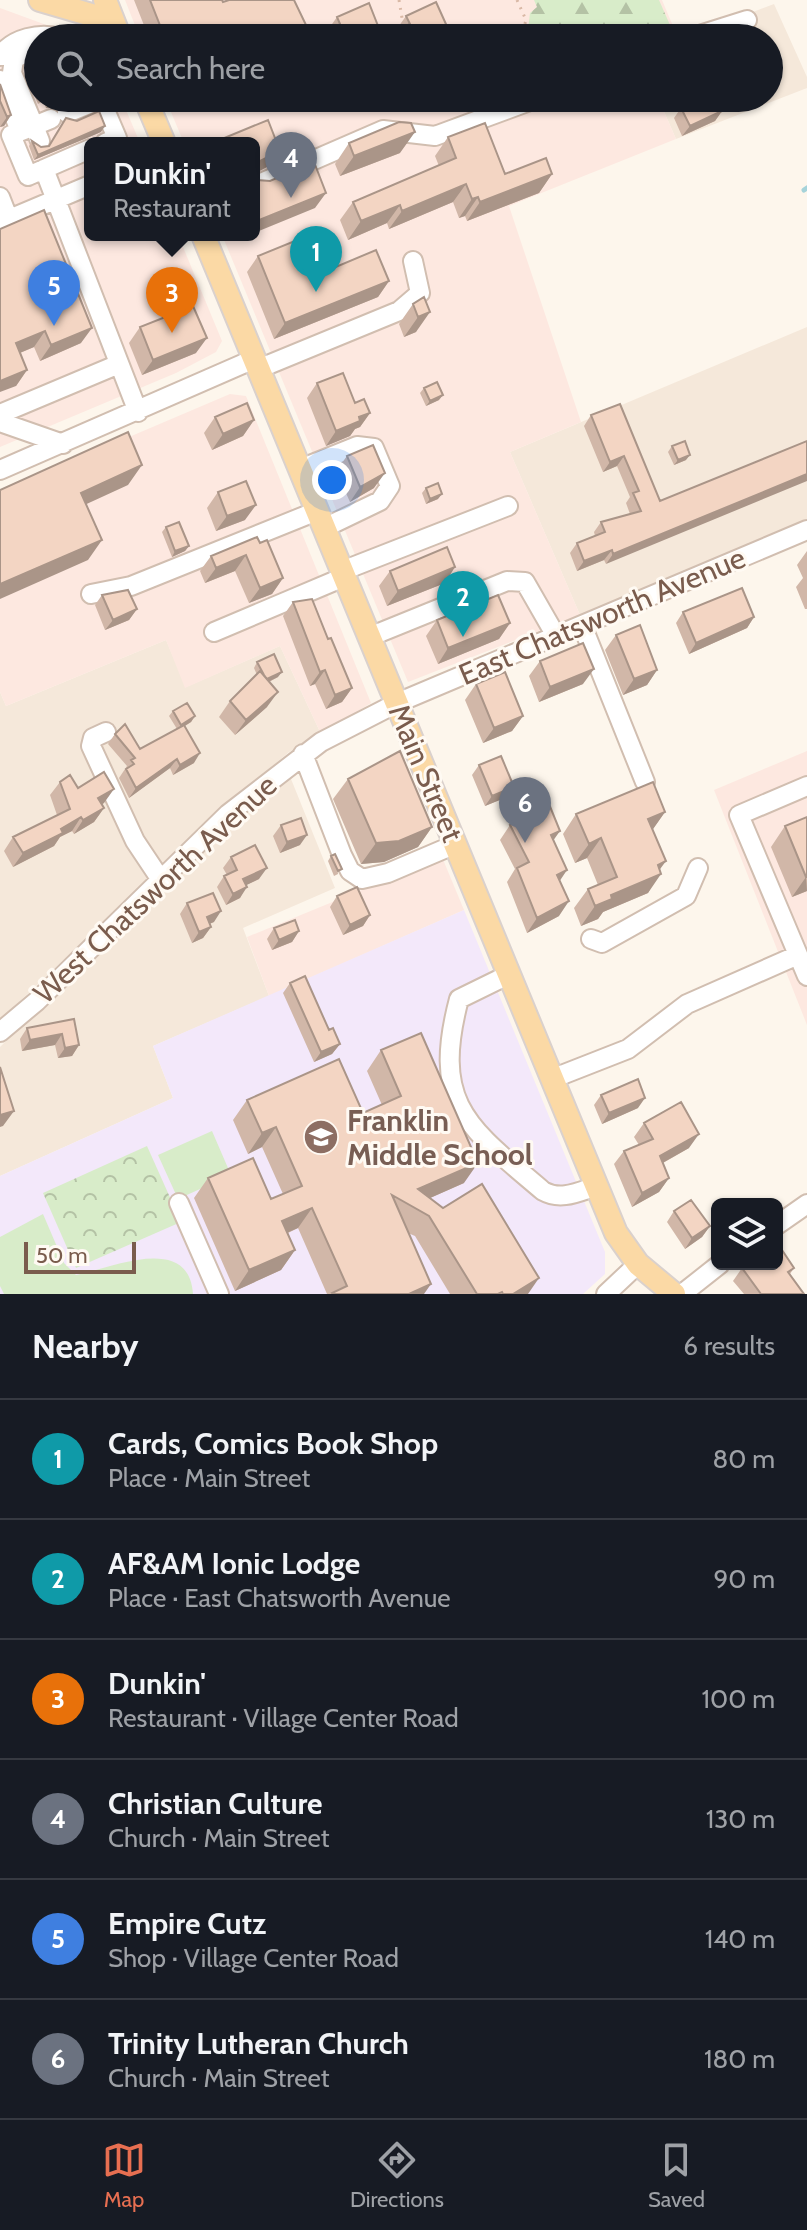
<!DOCTYPE html>
<meta charset="utf-8">
<style>
:root{--surface:#171b24;--page:#242831;--text:#f1f3f6;--muted:#9ea1a6;--line:#363941;--accent:#e76f51}
body{margin:0;font-family:Cabin,sans-serif;background:var(--page);color:var(--text)}
.controls{position:absolute;right:24px;bottom:24px;display:grid;overflow:hidden;border-radius:12px;box-shadow:0 2px 6px #0004}
.controls button{width:72px;height:72px;display:grid;place-items:center;padding:0;border:0;border-bottom:2px solid var(--line);background:var(--surface);color:var(--text);font:40px sans-serif}
.scale{position:absolute;left:24px;bottom:20px;width:112px;box-sizing:border-box;padding-left:8px;border:4px solid #7a5c4d;border-top:0;font-size:22px;line-height:28px;white-space:nowrap;color:#7a5c4d;-webkit-text-stroke:6px #fffaf3;paint-order:stroke}
.you{position:absolute;left:332px;top:480px;width:28px;height:28px;margin:-20px;border:6px solid #fff;border-radius:50%;background:#1a73e8;box-shadow:0 0 0 12px #1a73e833}
.badge{display:grid;place-items:center;width:52px;height:52px;border-radius:50%;background:var(--accent);color:#fff;font-size:26px;font-weight:700}
.pin{position:absolute;translate:-50% -66px;filter:drop-shadow(0 2px 4px #0008)}
.pin::after{content:'';position:absolute;top:42px;width:28px;height:24px;background:inherit;clip-path:polygon(0 0,100% 0,50% 100%)}
.popup{position:absolute;left:84px;top:137px;width:176px;height:104px;box-sizing:border-box;display:grid;place-content:center;border-radius:12px;background:var(--surface);filter:drop-shadow(0 2px 6px #0005);font-size:26px;white-space:nowrap;color:var(--muted)}
.popup b{font-size:30px;color:var(--text)}
.popup::after{content:'';position:absolute;left:50%;top:100%;margin-left:-16px;border:16px solid transparent;border-top-color:var(--surface)}
.list{margin:0;padding:0;list-style:none}
h2{display:flex;justify-content:space-between;align-items:center;height:104px;margin:0;padding:0 32px;font-size:34px}
h2 small{font-size:26px;font-weight:400;color:var(--muted)}
.list li{display:grid;grid-template-columns:52px 1fr auto;gap:24px;align-items:center;box-sizing:border-box;height:120px;padding:0 32px;border-top:2px solid var(--line)}
.list b{display:block;font-size:30px;white-space:nowrap}
.list p{margin:0;font-size:26px;white-space:nowrap;color:var(--muted)}
.list em{font-size:26px;font-style:normal;color:var(--muted)}
.icon{flex:none;width:44px;height:44px;fill:none;stroke:currentColor;stroke-width:2;stroke-linecap:round;stroke-linejoin:round}
.map{position:relative;flex:none;width:807px;height:1294px;overflow:hidden}
.search{position:absolute;background:var(--surface);box-shadow:0 2px 6px #0004;left:24px;right:24px;top:24px;height:88px;display:flex;align-items:center;gap:20px;box-sizing:border-box;padding:0 28px;border-radius:44px;color:var(--muted);font-size:30px}
.sheet{height:824px;background:var(--surface)}
nav{display:flex;justify-content:space-around;align-items:center;box-sizing:border-box;height:112px;border-top:2px solid var(--line);background:var(--surface);font-size:22px;color:var(--muted)}
nav a{display:grid;justify-items:center;gap:4px}
nav .on{color:var(--accent)}
.map>svg:first-child{display:block}
.residential{fill:#f5e8da}
.commercial{fill:#fde8e0}
.education{fill:#f3e8fa}
.grass{fill:#d8ecc9}
.forest{fill:url(#forest-firs)}
.park{fill:url(#park-crowns)}
.lines{fill:none;stroke-linecap:round;stroke-linejoin:round}
.stream{stroke:#a5d3da;stroke-width:5}
.minor-casing{stroke:#d1beb0;stroke-width:22}
.major-casing{stroke:#dad1cd;stroke-width:26}
.path{stroke:#d9b8a5;stroke-width:3;stroke-dasharray:2 6;stroke-linecap:butt}
.minor{stroke:#fff;stroke-width:18}
.major{stroke:#fbd9a5;stroke-width:22}
.wall{fill:#d1b7a8}
.shaded-wall{fill:#aa9588}
.building{fill:#f3d5c3;stroke:#aa9588;stroke-width:2}
.labels{text-anchor:middle;dominant-baseline:central;stroke-width:6;stroke-linejoin:round;paint-order:stroke}
.street-label{font-size:30px;fill:#7a5c4d;stroke:#fffaf3}
.education-label{font-size:30px;font-weight:bold;fill:#785e54;stroke:#fffaf3;text-anchor:start}
</style>
<div class="map">
<svg width="807" height="1294" viewBox="0 0 807 1294">
<defs>
<pattern id="forest-firs" width="22" height="20" patternUnits="userSpaceOnUse" patternTransform="scale(2)"><rect width="22" height="20" fill="#d8ecc9"/><path d="M5 1l3.5 6h-7zM16 11l3.5 6h-7z" fill="#b4c2a5"/></pattern>
<pattern id="park-crowns" width="20" height="18" patternUnits="userSpaceOnUse" patternTransform="scale(2)"><rect width="20" height="18" fill="#d8ecc9"/><path d="M2 6a3 3 0 1 1 6 0M12 15a3 3 0 1 1 6 0" fill="none" stroke="#b4c2a5"/></pattern>
</defs>
<rect width="100%" height="100%" fill="#fdf6ec"/>
<!-- residential -->
<path class="residential" d="M774,4L807,77V88L676,139L658,98H769V38H685Z
M807,327V520L580,615L510,452Z
M166,640L186,687L280,646L321,734L289,752L230,802L0,1020V692L6,706Z
M289,774L335,888L243,928L269,996L153,1046L173,1098L0,1176V1047L231,821Z"/>
<!-- commercial -->
<path class="commercial" d="M125,0H662L678,38H140Z
M0,8L82,38H38V98H121L140,143H90V235H178L222,341L216,352L176,373L0,447Z
M165,98H658L676,139L509,206L581,422L510,452L580,615L408,682L222,235H254V143H184Z
M230,394L246,396L371,703L321,734L280,646L185,688L166,640L6,706L0,692V492Z
M807,751V1025L714,790Z
M442,857L464,910L269,996L247,937Z"/>
<!-- education -->
<path class="education" d="M464,910L605,1252V1274L583,1294H0V1176L173,1098L153,1046Z"/>
<!-- grass -->
<path class="grass" d="M212,1131L231,1175L178,1199L158,1155Z
M43,1214L64,1263L76,1275C109,1269 189,1232 193,1294H4L0,1286V1237Z"/>
<!-- forest -->
<path class="forest" d="M534,0H659L670,25L666,38H527L530,13L537,7Z"/>
<!-- park -->
<path class="park" d="M147,1146L181,1222L76,1268L43,1193Z"/>
<g class="lines">
<!-- stream -->
<path class="stream" d="M804,190L807,188"/>
<!-- minor casing -->
<g class="minor-casing">
<path id="minor" d="M690,38L747,20
M38,46L14,59L12,73L34,126L11,135L28,176L90,149
M0,56C13,38 40,32 60,38
M0,80L20,131
M95,98L105,110L117,138L105,143
M67,113L104,98
M40,141L34,126L51,119
M44,169L138,412
M254,186L383,130L435,136L538,98
M0,197L9,220
M0,223L90,185
M258,369L399,311L420,293L413,261
M0,414L119,364
M0,422L63,444
M300,469L357,446L374,448L390,486L380,501L324,528
M0,470L254,359
M342,571L508,506
M91,594L131,586L317,511
M582,625L645,782
M214,632L344,577
M369,637L507,581L525,582L556,636
M106,732L93,738L91,746L135,841L161,880
M303,754L342,855L350,871L362,879L388,873L456,844
M807,786L739,815L807,976
M591,939L602,943L686,896L698,868
M510,974L459,999C431,1105 468,1127 543,1191C561,1201 578,1192 597,1186
M0,1032L37,1001L228,814L321,742L397,703L807,530
M554,1078L628,1049L687,1004L798,955
M179,1203L219,1294
M777,1225L807,1204
M606,1294L638,1264
M682,1294L720,1264"/>
</g>
<!-- major casing -->
<g class="major-casing">
<path id="major" d="M40,0L112,21
M105,0L120,38
M145,98L164,143
M203,235L616,1233L638,1264L674,1294"/>
</g>
<!-- path -->
<path class="path" d="M399,0L402,18
M517,0L526,20L521,38"/>
<!-- minor -->
<use href="#minor" class="minor"/>
<!-- major -->
<use href="#major" class="major"/>
</g>
<!-- wall -->
<path class="wall" d="M134,0H211L223,2L297,38H149Z
M406,16L450,33L446,38H324L323,37L337,17L382,36L396,30Z
M38,71V98H65L56,108H46L43,101L38,104L28,80L33,73Z
M0,84L11,115L4,126L0,127Z
M693,98H716L722,111L715,121L682,136L674,118L681,108L689,104Z
M101,132L34,160L29,146L32,141L41,147H48Z
M448,137L505,174H552L539,193L467,221L465,216L459,218L453,202L389,229L387,223L348,240L340,220L353,202L439,166L435,156Z
M349,143L400,153L340,176L335,164Z
M0,229L81,343L40,361L34,347L20,353L27,370L16,386Z
M258,256L324,272L389,281L378,297L274,339L247,272Z
M424,297L416,332L404,337L399,324L413,304Z
M140,327L196,353L142,375L129,343Z
M317,383L355,403L370,413L360,427L355,429L350,436L326,446L307,398Z
M424,388L439,400L426,406L420,393Z
M591,415L660,501L606,564L604,560L577,571L570,553L577,543L595,536L594,532L601,522L630,514L626,503L630,497L617,466L603,472L584,426Z
M215,417L254,420L243,436L212,450L204,433Z
M672,446L686,460L674,465L668,452Z
M347,456L374,488L350,502L336,471Z
M426,488L438,499L426,504L422,493Z
M218,492L245,520L216,531L207,508Z
M166,527L189,546L185,551L172,557L162,532Z
M260,543L283,578L272,594L249,603L235,571L205,583L200,571L211,556Z
M807,551V609H805L796,587L803,578L797,565Z
M390,571L445,583L387,606L379,586Z
M102,595L137,609L129,620L105,630L95,605Z
M293,602L328,639L352,688L342,702L326,709L315,684L310,686L283,616Z
M683,612L754,617L747,628L689,654L676,623Z
M437,620L510,623L499,639L438,664L426,636Z
M616,635L657,670L647,685L623,695L605,650Z
M540,661L583,684L539,702L529,676Z
M257,662L278,677L269,682L267,707L235,735L219,717L230,701L257,675L254,668Z
M476,684L523,716L512,731L483,743L465,700Z
M173,711L195,716L191,722L185,726L194,763L173,775L170,768L129,798L119,778L127,766L108,744L115,734L140,749L177,729L169,716Z
M479,765L507,797L485,806L472,775Z
M348,779L432,827L418,847L384,862L361,864L333,799Z
M60,782L78,788L104,803L102,804L104,808L94,822L74,834L72,831L60,837L54,846L13,867L4,851L13,837L57,815L50,795Z
M665,812L652,830L660,870L648,893L603,912L598,919L581,926L574,908L588,889L598,885L587,858L575,863L563,834L576,814Z
M807,817V891L792,897L771,847L785,826Z
M518,818L553,840L560,881L559,916L527,933L507,882L515,869L500,840L510,825L514,824Z
M281,825L300,845L280,853L273,836Z
M335,854L338,874L334,876L328,861L331,856Z
M231,857L259,879L246,885L240,898L226,905L217,887L224,876L227,875L223,868Z
M337,896L370,915L363,926L343,935L330,907Z
M187,903L214,922L209,924L211,927L203,938L192,943L180,914Z
M274,928L299,931L292,942L272,950L267,939Z
M290,983L340,1044L332,1054L314,1062L283,993Z
M74,1019L79,1045L72,1056L58,1058L55,1045L22,1051L20,1039L27,1028Z
M381,1050L464,1183L430,1198L528,1294H450L415,1236L408,1233L424,1294H327L298,1228L288,1233L295,1250L281,1270L235,1291L194,1198L208,1178L271,1199L283,1194L262,1147L248,1154L233,1120L247,1100L363,1113L382,1105L367,1071Z
M601,1095L638,1108L602,1124L594,1105Z
M644,1123L689,1148L663,1163L669,1178L659,1192L632,1207L614,1164L624,1151L639,1145L634,1137Z
M674,1211L710,1226L702,1237L685,1249L667,1222Z
M742,1268H794L790,1274L804,1294H744L733,1281Z"/>
<!-- shaded-wall -->
<path class="shaded-wall" d="M306,25L297,38H274Z
M65,98L56,108H46L51,101Z
M722,111L715,121L682,136L690,126Z
M11,115L4,126L0,127L7,117Z
M105,126L101,132L34,160L38,155Z
M415,132L400,153L340,176L354,156Z
M280,151L269,166L254,174V165L256,163Z
M552,174L539,193L467,221L480,202Z
M466,184L453,202L389,229L402,211Z
M326,193L315,208L254,233V222Z
M478,197L465,216L459,218L472,199Z
M400,205L387,223L348,240L361,221Z
M389,281L378,297L274,339L285,323Z
M430,312L416,332L404,337L418,317Z
M92,328L81,343L40,361L51,345Z
M45,331L34,347L5,359L16,343Z
M207,338L196,353L142,375L153,360Z
M27,370L16,386L0,392V381Z
M443,395L439,400L426,406L430,401Z
M370,413L360,427L355,429L350,436L326,446L336,431L359,417Z
M254,420L243,436L212,450L223,434Z
M690,455L686,460L674,465L678,460Z
M624,456L617,466L603,472L610,462Z
M142,465L128,485L67,513L81,493Z
M385,473L374,488L350,502L360,487Z
M807,474V481L606,564L613,554Z
M442,494L438,499L426,504L430,499Z
M256,505L245,520L216,531L227,516Z
M102,540L88,560L0,599V584Z
M189,546L185,551L172,557L175,551Z
M612,550L604,560L577,571L584,561Z
M246,555L235,571L205,583L216,568Z
M455,567L445,583L387,606L398,591Z
M283,578L272,594L249,603L260,588Z
M137,609L129,620L105,630L113,620Z
M754,617L747,628L689,654L696,643Z
M510,623L499,639L438,664L448,648Z
M594,669L583,684L539,702L550,687Z
M325,670L315,684L310,686L320,672Z
M657,670L647,685L623,695L634,679Z
M282,672L278,677L262,685L266,680Z
M352,688L342,702L326,709L335,695Z
M278,692L267,707L235,735L246,720Z
M195,716L191,722L178,730L181,725Z
M523,716L512,731L483,743L494,728Z
M200,753L194,763L173,775L180,765Z
M177,759L170,768L129,798L136,788Z
M514,787L507,797L485,806L492,796Z
M114,789L104,803L88,812L98,798Z
M104,808L94,822L74,834L83,820Z
M665,812L651,832L648,819Z
M81,817L72,831L60,837L54,846L13,867L23,853Z
M432,827L418,847L384,862L361,864L376,843Z
M560,831L550,845L551,835Z
M307,835L300,845L280,853L287,842Z
M601,838L587,858L575,863L589,844Z
M666,861L655,876L661,874L648,893L603,912L598,919L581,926L595,906L658,865Z
M267,868L259,879L236,890L243,879Z
M567,870L557,885V875Z
M806,877L807,891L792,897Z
M247,887L240,898L226,905L233,894Z
M569,901L559,916L527,933L537,918Z
M221,911L214,922L199,928L207,917Z
M370,915L363,926L343,935L350,925Z
M211,927L203,938L192,943L199,932Z
M299,931L292,942L272,950L279,940Z
M62,1034L55,1045L22,1051L30,1040Z
M340,1044L332,1054L314,1062L321,1052Z
M79,1045L72,1056L58,1058L65,1048Z
M645,1098L638,1108L602,1124L609,1113Z
M14,1111L3,1126L0,1127V1115Z
M276,1127L262,1147L248,1154L262,1133Z
M699,1134L689,1148L650,1170L660,1156Z
M478,1163L464,1183L412,1206L418,1189Z
M669,1178L659,1192L632,1207L642,1193Z
M312,1208L298,1228L268,1241L282,1221Z
M710,1226L702,1237L685,1249L692,1238Z
M295,1250L281,1270L235,1291L249,1270Z
M539,1278L528,1294H513Z
M431,1284L424,1294H409Z"/>
<!-- building -->
<path class="building" d="M150,0H222L223,2L229,0H294L306,25L274,38H165Z
M436,2L450,33L438,38H346L337,17L369,3L382,36L410,24L406,16Z
M754,27L759,38H728Z
M38,71V85L33,73Z
M0,84L11,115L7,117L0,101Z
M50,98H64L61,101H51Z
M697,98H716L722,111L690,126L681,108L698,100Z
M99,111L105,126L38,155L32,141L41,147L49,146L66,118L77,121Z
M268,120L280,151L256,163L254,167V143H218L217,141Z
M399,122L411,123L415,132L354,156L349,143Z
M485,123L505,174L546,158L552,174L480,202L478,197L472,199L466,184L402,211L400,205L361,221L353,202L456,158L448,137Z
M314,162L326,193L254,222V172L257,180L270,181Z
M44,210L92,328L51,345L45,331L16,343L27,370L0,381V229Z
M307,236L324,272L376,250L389,281L285,323L258,256Z
M424,297L430,312L418,317L413,304Z
M193,306L207,338L153,360L140,327Z
M343,373L355,403L364,399L370,413L359,417L360,421L336,431L317,383Z
M437,382L443,395L430,401L424,388Z
M247,403L254,420L223,434L215,417Z
M620,404L660,501L807,441V474L613,554L612,550L584,561L577,543L605,532L601,522L641,511L633,493L639,491L624,456L610,462L591,415Z
M128,432L142,465L81,493L102,540L0,584V490Z
M685,441L690,455L678,460L672,446Z
M373,445L385,473L360,487L347,456Z
M246,481L256,505L227,516L218,492Z
M438,483L442,494L430,499L426,488Z
M179,522L189,546L175,551L166,527Z
M257,537L260,543L267,540L283,578L260,588L246,555L216,568L211,556Z
M447,547L455,567L398,591L390,571Z
M742,588L754,617L696,643L683,612Z
M128,590L137,609L113,620L102,595Z
M498,595L510,623L448,648L437,620Z
M312,599L328,639L331,638L352,688L335,695L325,670L320,672L293,602Z
M640,625L657,670L634,679L616,635Z
M583,643L594,669L550,687L540,661Z
M274,654L282,672L267,679L264,675L257,662Z
M260,671L278,692L246,720L230,701Z
M505,672L523,716L494,728L476,684Z
M187,703L195,716L181,725L173,711Z
M125,724L140,749L184,725L200,753L180,765L177,759L136,788L126,769L134,764L131,760L135,758L115,734Z
M400,751L432,827L399,841L376,843L348,779Z
M501,756L514,787L492,796L479,765Z
M104,772L114,789L98,798L104,808L83,820L81,817L61,829L63,833L23,853L13,837L70,809L60,782L70,775L78,788Z
M653,782L665,812L648,819L666,861L658,865L661,874L611,895L612,899L595,906L588,889L617,877L601,838L589,844L576,814Z
M549,804L560,831L551,835L567,870L557,875L569,901L537,918L517,868L529,862L510,825L520,821L518,818Z
M807,817V877H806L785,826Z
M301,818L307,835L287,842L281,825Z
M255,845L267,868L243,879L247,887L233,894L224,876L237,870L231,857Z
M335,854L342,869L338,871L331,856Z
M357,887L370,915L350,925L337,896Z
M213,893L221,911L207,917L211,927L199,932L187,903Z
M295,920L299,931L279,940L274,928Z
M305,976L329,1030L333,1028L340,1044L321,1052L290,983Z
M74,1019L79,1045L65,1048L62,1034L30,1040L27,1028Z
M421,1033L478,1163L418,1189L443,1208L482,1184L539,1278L513,1294H503L502,1292L498,1294H477L429,1216L392,1195L431,1284L409,1294H333L332,1293L347,1286L312,1208L282,1221L295,1250L249,1270L208,1178L253,1158L271,1199L302,1186L276,1127L262,1133L247,1100L339,1059L363,1113L401,1096L381,1050Z
M0,1067L14,1111L0,1115Z
M638,1079L645,1098L609,1113L601,1095Z
M681,1102L699,1134L660,1156L669,1178L642,1193L624,1151L653,1139L644,1123Z
M691,1200L710,1226L692,1238L674,1211Z
M778,1244L794,1268L788,1272L804,1294H761L742,1268L749,1264H777Z"/>
<!-- icons -->
<defs>
<g id="school-disc" transform="scale(1.8)"><circle r="9.5" fill="#8d6e63" stroke="#fffaf3"/><path d="M0-5L7-2L0 1L-7-2ZM-4 1L0 2.5L4 1V4Q0 6-4 4Z" fill="#fff"/></g>
</defs>
<g fill-rule="evenodd">
<use href="#school-disc" x="321" y="1137"/>
</g>
<g class="labels">
<!-- street labels -->
<g class="street-label">
<text transform="translate(602 616) rotate(-23)">East Chatsworth Avenue</text>
<text transform="translate(426 773) rotate(67)">Main Street</text>
<text transform="translate(155 889) rotate(-43)">West Chatsworth Avenue</text>
</g>
<!-- education labels -->
<g class="education-label">
<text x="347" y="1120">Franklin<tspan x="347" dy="34">Middle School</tspan></text>
</g>
</g>
</svg>
<div class="controls">
<button><svg class="icon" aria-label="layers" viewBox="0 0 24 24"><path d="M12 4l9 5-9 5-9-5zM3 14l9 5 9-5"/></svg></button>
</div>
<div class="scale">50 m</div>
<div class="you"></div>
<div class="pin badge" style="left:316px;top:292px;background:#0f9aa8">1</div>
<div class="pin badge" style="left:463px;top:637px;background:#0f9aa8">2</div>
<div class="pin badge" style="left:172px;top:333px;background:#e8710a">3</div>
<div class="popup"><b>Dunkin'</b>Restaurant</div>
<div class="pin badge" style="left:291px;top:198px;background:#6b7280">4</div>
<div class="pin badge" style="left:54px;top:326px;background:#3f7fe0">5</div>
<div class="pin badge" style="left:525px;top:843px;background:#6b7280">6</div>
<div class="search"><svg class="icon" aria-label="search" viewBox="0 0 24 24"><circle cx="10" cy="10" r="6"/><path d="M15 15l6 6"/></svg>Search here</div>
</div>
<section class="sheet">
<h2>Nearby<small>6 results</small></h2>
<ul class="list">
<li><span class="badge" style="background:#0f9aa8">1</span><div><b>Cards, Comics Book Shop</b><p>Place · Main Street</p></div><em>80 m</em></li>
<li><span class="badge" style="background:#0f9aa8">2</span><div><b>AF&amp;AM Ionic Lodge</b><p>Place · East Chatsworth Avenue</p></div><em>90 m</em></li>
<li><span class="badge" style="background:#e8710a">3</span><div><b>Dunkin'</b><p>Restaurant · Village Center Road</p></div><em>100 m</em></li>
<li><span class="badge" style="background:#6b7280">4</span><div><b>Christian Culture</b><p>Church · Main Street</p></div><em>130 m</em></li>
<li><span class="badge" style="background:#3f7fe0">5</span><div><b>Empire Cutz</b><p>Shop · Village Center Road</p></div><em>140 m</em></li>
<li><span class="badge" style="background:#6b7280">6</span><div><b>Trinity Lutheran Church</b><p>Church · Main Street</p></div><em>180 m</em></li>
</ul>
</section>
<nav>
<a class="on"><svg class="icon" aria-label="map" viewBox="0 0 24 24"><path d="M3 6l6-2 6 2 6-2v14l-6 2-6-2-6 2zM9 4v14M15 6v14"/></svg>Map</a>
<a><svg class="icon" aria-label="directions" viewBox="0 0 24 24"><path d="M12 3l9 9-9 9-9-9zM9 14v-3h6M13 9l2 2-2 2"/></svg>Directions</a>
<a><svg class="icon" aria-label="saved" viewBox="0 0 24 24"><path d="M7 4h10v16l-5-4-5 4z"/></svg>Saved</a>
</nav>
